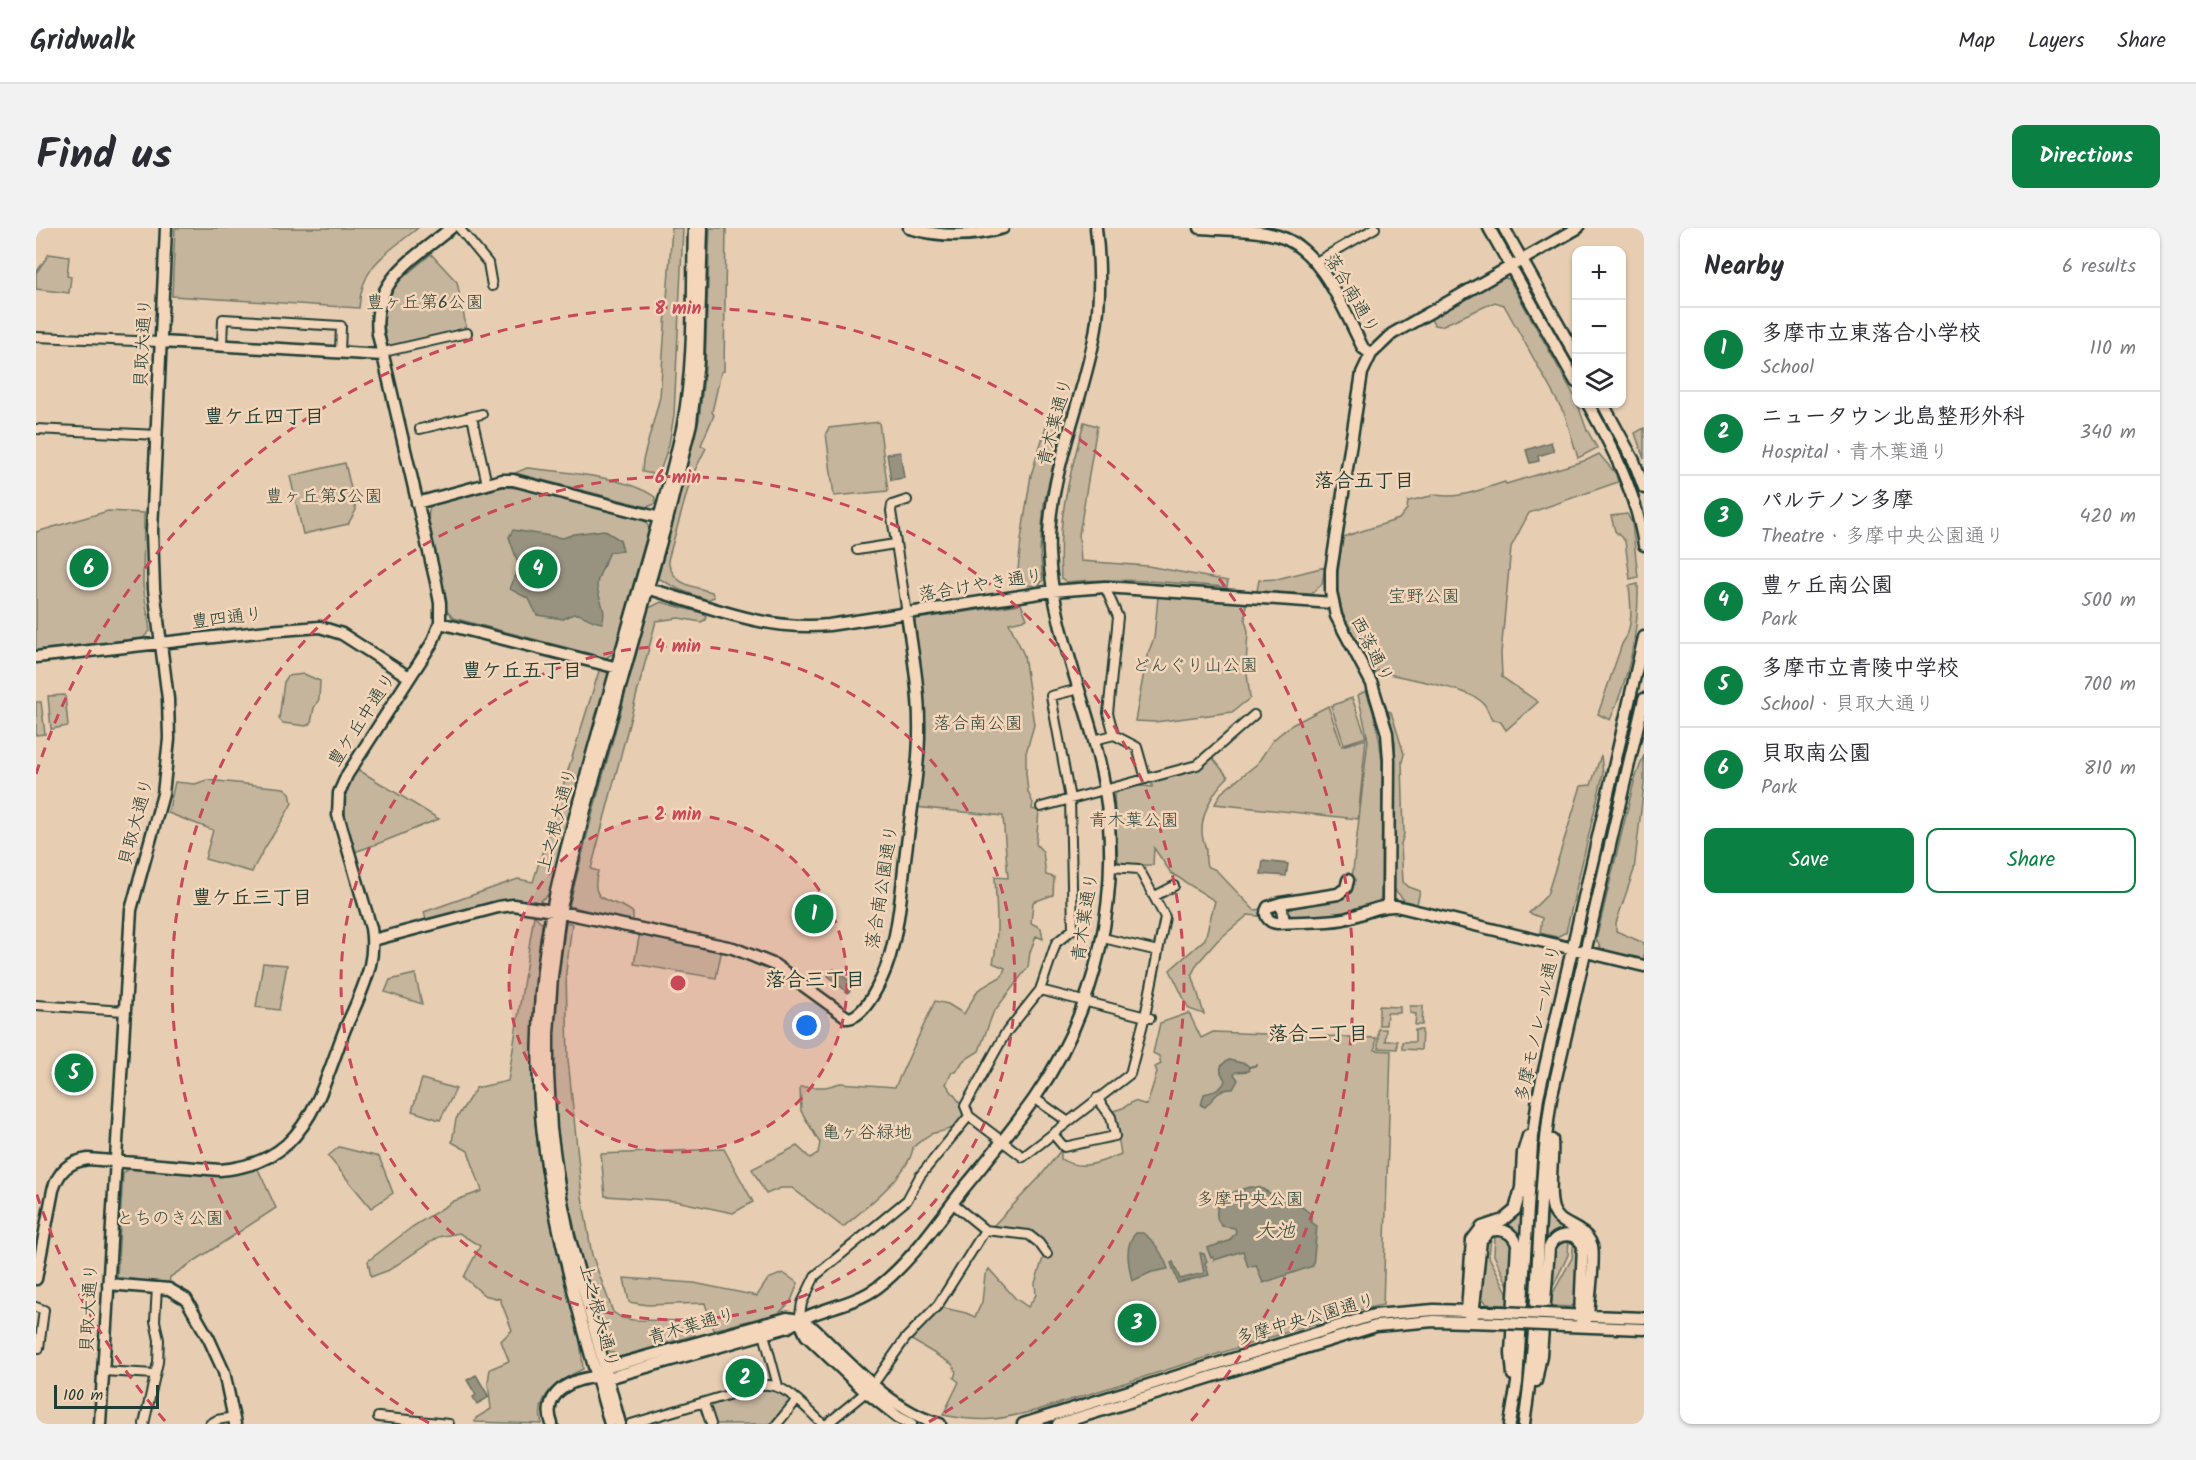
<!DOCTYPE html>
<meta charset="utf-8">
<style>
:root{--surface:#fff;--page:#f2f2f3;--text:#2b2b33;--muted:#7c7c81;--line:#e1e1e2;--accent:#0b8043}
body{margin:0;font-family:Kalam,"Klee One",sans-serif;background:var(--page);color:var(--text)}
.controls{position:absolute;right:18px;top:18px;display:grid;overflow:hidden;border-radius:12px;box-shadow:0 2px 4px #0004}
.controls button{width:54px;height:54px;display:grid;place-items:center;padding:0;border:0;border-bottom:2px solid var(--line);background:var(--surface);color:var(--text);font:30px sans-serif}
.scale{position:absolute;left:18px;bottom:15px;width:105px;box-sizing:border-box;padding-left:6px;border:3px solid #1f3d34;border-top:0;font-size:16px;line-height:21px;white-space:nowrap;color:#1f3d34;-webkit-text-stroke:4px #f4d6ba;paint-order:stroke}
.you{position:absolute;left:771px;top:798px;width:21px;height:21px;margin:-15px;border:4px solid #fff;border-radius:50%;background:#1a73e8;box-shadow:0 0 0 9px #1a73e833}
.badge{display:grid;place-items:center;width:39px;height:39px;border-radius:50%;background:var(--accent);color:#fff;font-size:20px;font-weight:700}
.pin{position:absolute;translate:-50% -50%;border:3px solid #fff;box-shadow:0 2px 6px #0006}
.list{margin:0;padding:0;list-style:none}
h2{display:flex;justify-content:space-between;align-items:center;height:78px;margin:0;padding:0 24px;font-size:26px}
h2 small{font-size:20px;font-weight:400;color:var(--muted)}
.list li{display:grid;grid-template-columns:39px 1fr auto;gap:18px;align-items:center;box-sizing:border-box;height:84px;padding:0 24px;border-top:2px solid var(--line)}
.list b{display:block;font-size:22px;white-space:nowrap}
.list p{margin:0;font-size:20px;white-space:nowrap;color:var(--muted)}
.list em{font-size:20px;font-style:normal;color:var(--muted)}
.actions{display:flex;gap:12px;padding:18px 24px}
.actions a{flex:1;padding:14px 0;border:2px solid var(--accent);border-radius:12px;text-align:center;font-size:21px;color:var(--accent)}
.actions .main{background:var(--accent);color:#fff}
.icon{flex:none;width:33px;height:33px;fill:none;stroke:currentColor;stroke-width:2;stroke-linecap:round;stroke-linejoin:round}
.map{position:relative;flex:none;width:1608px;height:1196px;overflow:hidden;border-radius:12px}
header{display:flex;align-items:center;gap:36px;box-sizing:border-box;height:84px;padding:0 30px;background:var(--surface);border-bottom:2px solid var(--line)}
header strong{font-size:28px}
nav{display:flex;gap:33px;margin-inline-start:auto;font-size:21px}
.intro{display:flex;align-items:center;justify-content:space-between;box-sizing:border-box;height:144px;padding:0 36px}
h1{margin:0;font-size:42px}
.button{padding:15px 27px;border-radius:12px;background:var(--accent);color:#fff;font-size:21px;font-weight:700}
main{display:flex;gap:36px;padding:0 36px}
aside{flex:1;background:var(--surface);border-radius:12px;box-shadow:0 2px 4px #0004}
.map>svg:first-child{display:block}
.green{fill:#c6b59d;stroke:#727968;stroke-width:1.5}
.water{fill:#989380;stroke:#687162;stroke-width:1.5}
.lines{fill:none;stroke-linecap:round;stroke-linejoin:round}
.stream{stroke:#687162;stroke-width:2}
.street-casing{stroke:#1f3d34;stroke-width:12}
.secondary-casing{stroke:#1f3d34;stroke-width:15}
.street{stroke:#f4d6ba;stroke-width:8}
.secondary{stroke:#f4d6ba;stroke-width:10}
.secondary-bridge-casing{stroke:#1f3d34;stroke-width:15;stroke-linecap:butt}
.secondary-bridge{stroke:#f4d6ba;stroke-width:10}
.ring{fill:none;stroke:#c84859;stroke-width:3;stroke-dasharray:10 8}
.labels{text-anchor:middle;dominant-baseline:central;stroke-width:5;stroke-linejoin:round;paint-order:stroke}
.street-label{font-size:18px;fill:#1f3d34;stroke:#f4d6ba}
.park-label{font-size:18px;fill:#30493e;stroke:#f4d6ba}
.neighbourhood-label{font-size:20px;font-weight:bold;fill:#1f3d34;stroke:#f4d6ba}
.water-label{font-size:20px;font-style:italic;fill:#374e43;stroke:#f4d6ba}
.centre{fill:#c84859;stroke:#f4d6ba;stroke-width:3}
.ring-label{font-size:18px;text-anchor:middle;font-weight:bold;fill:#c84859;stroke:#f4d6ba;stroke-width:5;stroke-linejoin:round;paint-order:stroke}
</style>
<header>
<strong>Gridwalk</strong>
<nav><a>Map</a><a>Layers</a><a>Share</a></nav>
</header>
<div class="intro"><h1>Find us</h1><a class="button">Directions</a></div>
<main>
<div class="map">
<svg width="1608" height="1196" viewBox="0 0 1608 1196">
<rect width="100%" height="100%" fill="#e7cdb2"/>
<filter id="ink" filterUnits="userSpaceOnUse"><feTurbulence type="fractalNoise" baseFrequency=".0167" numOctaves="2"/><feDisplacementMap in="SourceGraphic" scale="12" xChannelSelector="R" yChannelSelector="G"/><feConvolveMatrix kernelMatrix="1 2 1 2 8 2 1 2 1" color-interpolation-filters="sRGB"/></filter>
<g filter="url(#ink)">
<!-- green -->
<path class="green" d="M139,0H382C351,25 325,37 323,80L136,68Z
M636,0H647L638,187L633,216L623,247L606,244L607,232L624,169Z
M674,0H690L688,143L685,144L676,184L678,187L665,217L670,220L655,250L632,332C636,357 656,358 676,364L678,369L671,372L642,361L622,350L663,192L669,141Z
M13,26L33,29L31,48L35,49L33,65L0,61V45Z
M395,26L421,54L430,98L427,101L352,120C339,67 358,57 395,26Z
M1468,50L1473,51L1540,171L1550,200L1561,220L1542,230L1529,187L1468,77L1459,74L1405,98L1398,97L1395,91Z
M1016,180L1030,183L1008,275L1004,323L1007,352L1002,359L991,357L982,342L985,312L995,247Z
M843,194L852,263L798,268L790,205L793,200Z
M1048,194L1061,198L1043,307L1045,333L1112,338L1192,353L1191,359C1137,355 1085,349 1031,354L1025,350C1021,290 1033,250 1048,194Z
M1608,200V231L1599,205Z
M1563,226L1580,246L1582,254L1493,285L1475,319L1465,425L1466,449L1502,474L1470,502L1464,493L1456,492C1453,487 1452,481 1448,476C1437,461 1369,450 1348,445L1345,441L1337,445C1324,421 1307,397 1303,369C1299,350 1305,328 1307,309L1363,291L1371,281L1372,273L1395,268L1396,266C1421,273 1445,261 1469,254L1470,256L1551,232Z
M309,235L320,282L312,296L267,306L254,248Z
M491,240C527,244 590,248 619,269V276L611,279L479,245Z
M466,259L485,260L609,293L613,300L578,425L570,430L417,390L411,383L392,290L394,278Z
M72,283L108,285L107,357L114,403L107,410L0,422V304Z
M1591,286L1596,295L1602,349L1594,351L1589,313L1579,303L1575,288Z
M1289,339L1286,356L1275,366L1221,363L1223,352L1241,351Z
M1602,356C1603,404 1593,449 1574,492L1562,486L1586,416C1598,400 1595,377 1593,358Z
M1122,369L1210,375L1209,392L1212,403L1210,437L1214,470L1196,484L1119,494L1099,493L1111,428L1118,410Z
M625,374L666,385L670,388L669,392L665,394L643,390L620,393L555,641L562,643C551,681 583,669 597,685V694L533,678L557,584L613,380Z
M985,376L991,391L973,395L988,427L998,497L990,525V545L992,564L997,575L996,581L1003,583L1000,616L1007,624L1010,647L1018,649L1017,667L997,674L995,695L1005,700L1007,711L1000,708L994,724L992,739L957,785L943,823L927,833L920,844H916L910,856L927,879L929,891C919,901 911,902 898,905C891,906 883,915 877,919C875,945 827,982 807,999L756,960H745L730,966L716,941L761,918L774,930L782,925L784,915L765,883L764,859H790L804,855L859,859L899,773L912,776L928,786L942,762L966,748L969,740L957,735C964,706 960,678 959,649L972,650L967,588L879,579L876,395L880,391Z
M564,440L573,446L512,667L500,676L391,695L388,684L482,651L497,654Z
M268,446L284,453L283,471L278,480L275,495L270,498L247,495L243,491L248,454L252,448Z
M1330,463C1339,486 1344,509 1346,534L1345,670L1341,676L1311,686L1242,690L1212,687L1181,713L1161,736L1156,746L1168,786L1153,781L1134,742L1169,711L1179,673L1135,645L1118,620L1117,637H1086L1082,633L1078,567C1088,557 1103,557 1116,559V553L1176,529L1192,549C1178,562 1165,585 1166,605C1166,611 1170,618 1170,624C1170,630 1169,633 1171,638L1180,642L1218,682L1253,678L1315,660L1332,512L1322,467Z
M29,467L32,498L15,501L12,468Z
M1316,470L1330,509L1308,516L1295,478Z
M0,474H5L9,506L0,507Z
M1292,478L1306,518L1330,511L1322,591L1179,576L1185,565L1221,536L1237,512L1254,498Z
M1352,483L1355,484L1368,526L1366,534L1368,606L1365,616L1367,654L1373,659L1384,663L1381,676L1369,673L1358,661L1359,515Z
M1565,527L1567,546L1530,704L1521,709L1504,705L1506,690L1493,685L1511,667L1545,558L1555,557Z
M1608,527V556L1598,642L1580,695V703L1608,715V731L1566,722L1560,712L1598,554Z
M321,541L403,591C374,602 347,615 318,624C309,594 301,568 321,541Z
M171,552L248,560L254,565L256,575C244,599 227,619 216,644L169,631L177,602L132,585L139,554L159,556Z
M498,687L506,695C503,732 499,768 497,804C494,855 499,908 508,959C519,1020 543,1079 547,1141C525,1151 498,1167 506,1196L439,1194L440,1190L455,1181L452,1154L454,1141L473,1133L465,1113L476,1102L464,1071L448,1067L428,1049L444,1018L423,1005L402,1009L353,1042L335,1049L332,1033L376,999L418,973L446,963L432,923L416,914L420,891L440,860L472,853Z
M530,694L536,696L530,744L532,831L546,969L556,1027L577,1084L586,1090L597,1092L656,1093L659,1107L584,1129L573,1123L538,1005L524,924L515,846V806Z
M604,704L686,721L680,750L598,736Z
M227,735L251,737L243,782L220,779Z
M379,746L386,776L349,764L354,752Z
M1343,778L1364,779V785H1351L1350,797H1343Z
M1374,778H1387L1386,797H1379L1380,786L1374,785Z
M1153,785L1165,810L1177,804L1340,810L1339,822L1355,823L1347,1077L1322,1082L1002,1182C962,1192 948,1195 907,1187L923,1154L918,1150L920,1144L916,1136L874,1111L904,1079L930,1085L939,1089L946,1074L949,1047L953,1041L979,1070L992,1079L1000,1067L999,1055L1010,1021L1006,1013L956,999L1003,950L1025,922V931C1044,944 1066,934 1085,926L1079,890L1074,884L1087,880L1098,873L1111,877L1121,844L1119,839L1125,836L1123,828L1117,825L1124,795Z
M1342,801H1350L1349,813H1361V821L1342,820Z
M1379,802H1386L1385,822L1366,821V814H1379Z
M386,851L420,861L404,892L376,883Z
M303,919L343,929L357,965L335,980L292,928Z
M688,921L717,974L697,985L640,973L569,968L565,926Z
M221,939L240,980L134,1049L133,1057L85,1054L81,1050L87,945L94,940C138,944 179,952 221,939Z
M1513,960L1514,976L1540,1003L1509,1019Z
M1488,968L1485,1020L1484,1015L1449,1000L1483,982Z
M1463,1005L1477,1013L1476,1066L1458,1027L1459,1006Z
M1455,1008L1453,1029L1471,1064L1472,1077L1451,1076L1445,1068L1448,1014Z
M1533,1010L1532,1027L1512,1069L1518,1016Z
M1538,1012L1544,1017L1542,1072L1535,1079L1515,1078L1517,1065L1536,1030Z
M747,1045L762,1055L755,1073L743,1085L677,1102L669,1075L611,1077L593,1074L588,1050L658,1055L721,1068L732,1051Z
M727,1160L742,1161L754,1172L734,1196H677L671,1178Z"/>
<!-- water -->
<path class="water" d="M1515,214L1518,223L1502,228L1503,233L1494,235L1490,222Z
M864,224L868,250L855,252L851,226Z
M477,302L527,310L538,306L568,302L584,312L587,323L574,324C570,333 562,347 561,356C561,370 572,381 566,395C546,392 546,379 527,391L501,387L493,371L474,361L483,338L473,309Z
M1227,633L1252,636L1250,648L1225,646Z
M798,741L812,752L815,749L821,754L812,765L792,748Z
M1193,832L1210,836L1213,839V843L1200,844L1198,846L1202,852L1197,861C1182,860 1178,871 1169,879L1165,877L1168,866C1176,864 1187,862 1189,852C1183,843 1182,837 1193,832Z
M1215,959L1225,960L1235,966L1253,969L1275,986V994L1281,998L1277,1038L1227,1055L1220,1037L1212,1039L1207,1023L1178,1032L1177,1029L1175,1030L1171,1020L1193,1013L1200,1004L1199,1000L1186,998L1182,993C1175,972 1198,962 1215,959Z
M1100,1005H1107C1120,1014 1127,1027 1132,1041L1116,1044L1096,1053C1093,1039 1087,1016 1100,1005Z
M1164,1025L1168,1026L1171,1033L1169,1035L1173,1047L1142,1055L1135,1035L1137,1034L1144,1051L1168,1045Z
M440,1147L453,1169L441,1176L437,1169L440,1167L431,1152Z"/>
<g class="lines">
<!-- stream -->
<path class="stream" d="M1213,839L1221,837"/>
<!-- street casing -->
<g class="street-casing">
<path id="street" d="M423,0L452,35L456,58
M1280,34L1339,0
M0,109L125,114
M186,118L187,91L305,98L304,125
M347,127L352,123L431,105
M436,189L451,256
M0,201L121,207
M384,201L446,186
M821,322L859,316
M1069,359L1082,389L1072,485L1078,507L1101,519L1110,551
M871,386L855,283L856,277L871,272
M1058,512L1078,507
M1005,579L1161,537L1218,487
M1119,668L1138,658
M1067,710L1122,723
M1004,762L1114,790
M0,777L88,783
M998,870L1031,893
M933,888L987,929L1094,846L1109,788L1129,689L1103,641L1074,639
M1017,906L1028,919L1079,908L1075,889L1061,870
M916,975L949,1002L993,1007L1003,1015L1011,1026
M0,1079L8,1082L3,1120
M763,1092L766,1075L779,1048L871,972L884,948L933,888L929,878L969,806L1004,762L1020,715L1037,701L1034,571L1015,468L1043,461
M728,1106L742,1158
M67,1143L119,1146
M668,1175L675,1196
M342,1189L413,1196
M108,1196L122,1134L123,1112L119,1093L121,1059
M174,1196L181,1192L198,1189
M595,1196L725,1157C750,1154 770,1181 787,1196
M741,1196L760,1173
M791,1196L830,1164L841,1151L869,1111L902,1077L949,1002"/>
</g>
<!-- secondary casing -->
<g class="secondary-casing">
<path id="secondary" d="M873,0C904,9 936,9 967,0
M1164,0C1190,2 1218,1 1242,8C1285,20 1308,83 1327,120L1335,126
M1453,0L1540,154
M1468,0L1540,128
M125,114L347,127
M1552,176C1578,222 1600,265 1608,317
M1567,176L1598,233L1608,260
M381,275L466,252H477L628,291
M607,359C667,376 728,404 793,397L1017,363L1069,359L1297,375
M404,395L586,441
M0,429L232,403L284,399L306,406L373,449
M1245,675L1302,666L1310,660L1312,652
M1352,678L1353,532L1351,505L1336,456L1300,388L1295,364V342L1326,145L1335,126L1356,106L1542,0
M1248,694L1245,675L1232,679C1227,687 1232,694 1241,695C1263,693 1286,695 1308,691C1325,687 1342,677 1360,678L1608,738
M337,712L462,679L477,677L524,684L697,720L739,737L812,790C833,788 852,738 856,720C865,687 866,650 871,616C876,576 884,535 883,494C883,458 876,422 871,386
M1516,912C1518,933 1511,962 1517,981C1522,995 1535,996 1545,1004C1551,1007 1554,1012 1556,1018C1559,1032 1553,1072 1552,1088L1547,1098
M0,1051L17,962C23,943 32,934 52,931L184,942C208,940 232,933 251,916C282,887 294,839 309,801C318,781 329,759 334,737C337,724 337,713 335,700L302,587L303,565L311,547L396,415L404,395V375L400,354L342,106C335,52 379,30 415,0
M72,1056L133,1061L150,1071L173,1111L188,1144L199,1196
M1530,1087L1608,1090
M1433,1088L1431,1083L1436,1012L1446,999L1467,992L1479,982L1485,960L1487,925L1492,908
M1437,1088L1445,1012L1454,1003C1467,1000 1476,1004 1481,1016L1475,1125L1477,1147
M763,1092L770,1107L830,1164L862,1189L875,1196
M1529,1098L1608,1101
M565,1144L569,1140L751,1090L763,1092L777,1100C813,1134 855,1183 904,1196
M1500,1153L1505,1127L1513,1020C1518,1008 1528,1005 1540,1009L1547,1017L1544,1088L1547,1098
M64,1196L95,682L127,566L133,511L132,471L118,361L116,303L130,0
M516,1196C503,1162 545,1145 572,1150L752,1099C779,1080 815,1079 842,1059C875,1034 903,992 928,960C952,931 976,902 998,871C1060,782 1086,670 1069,562C1056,482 1017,407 1013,325C1010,252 1046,177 1059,106C1065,71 1064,35 1060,0
M574,1196C539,1069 497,938 503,805C504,764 508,722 516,683C525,635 540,587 552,540C573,465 595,390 616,315C627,276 639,236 647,196C659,132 656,65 658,0
M584,1196L533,1008L523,959L515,901L512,846V806L516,749L524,684L549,582L631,292L655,195L662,133L666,0
M987,1196L1338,1087L1398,1082L1465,1084
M1022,1196L1340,1098L1398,1093L1465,1095
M1474,1196L1481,1155L1496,916L1502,869L1608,409
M1488,1196C1505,1088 1499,978 1515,871L1608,471"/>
</g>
<!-- street -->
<use href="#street" class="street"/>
<!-- secondary -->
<use href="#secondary" class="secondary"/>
<!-- secondary-bridge casing -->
<g class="secondary-bridge-casing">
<path id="secondary-bridge" d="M1465,1084L1530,1087
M1465,1095L1529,1098"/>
</g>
<!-- secondary-bridge -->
<use href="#secondary-bridge" class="secondary-bridge"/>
</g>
</g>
<!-- distance rings -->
<circle cx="642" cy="755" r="169" fill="#c84859" fill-opacity=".12"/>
<g class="ring">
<circle cx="642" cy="755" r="169"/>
<circle cx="642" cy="755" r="337"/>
<path d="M393 1195A506 506 0 1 1 891 1195"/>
<path d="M129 1193A675 675 0 0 1 0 964M0 546A675 675 0 1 1 1155 1193"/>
</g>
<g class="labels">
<!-- street labels -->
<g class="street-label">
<text transform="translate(1315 66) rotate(60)">落合南通り</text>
<text transform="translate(108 115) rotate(-87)">貝取大通り</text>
<text transform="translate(1020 194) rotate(-75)">青木葉通り</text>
<text transform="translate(945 358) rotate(-9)">落合けやき通り</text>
<text transform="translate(191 391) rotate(-7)">豊四通り</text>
<text transform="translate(1335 422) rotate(63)">西落通り</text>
<text transform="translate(327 492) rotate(-57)">豊ケ丘中通り</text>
<text transform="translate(522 592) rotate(-75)">上之根大通り</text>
<text transform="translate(101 594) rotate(-75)">貝取大通り</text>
<text transform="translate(847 659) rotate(-81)">落合南公園通り</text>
<text transform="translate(1050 689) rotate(-81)">青木葉通り</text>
<text transform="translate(1503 795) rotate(-78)">多摩モノレール通り</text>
<text transform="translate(54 1080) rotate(-87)">貝取大通り</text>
<text transform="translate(562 1088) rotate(75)">上之根大通り</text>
<text transform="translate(1270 1092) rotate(-16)">多摩中央公園通り</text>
<text transform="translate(656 1099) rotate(-16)">青木葉通り</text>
</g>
<!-- park labels -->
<g class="park-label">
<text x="389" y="75">豊ヶ丘第6公園</text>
<text x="288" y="269">豊ヶ丘第5公園</text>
<text x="1388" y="369">宝野公園</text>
<text x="1159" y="438">どんぐり山公園</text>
<text x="942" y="496">落合南公園</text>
<text x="1098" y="593">青木葉公園</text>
<text x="831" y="905">亀ヶ谷緑地</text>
<text x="1214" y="972">多摩中央公園</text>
<text x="134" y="991">とちのき公園</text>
</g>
<!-- neighbourhood labels -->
<g class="neighbourhood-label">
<text x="228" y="190">豊ケ丘四丁目</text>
<text x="1328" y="254">落合五丁目</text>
<text x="486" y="444">豊ケ丘五丁目</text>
<text x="216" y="671">豊ケ丘三丁目</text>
<text x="779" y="753">落合三丁目</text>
<text x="1282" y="807">落合二丁目</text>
</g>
<!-- water labels -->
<g class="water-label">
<text x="1239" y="1004">大池</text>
</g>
</g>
<circle cx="642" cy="755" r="9" class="centre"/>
<g class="ring-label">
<text x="642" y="86">8 min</text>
<text x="642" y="255">6 min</text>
<text x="642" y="424">4 min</text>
<text x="642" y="592">2 min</text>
</g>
</svg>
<div class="controls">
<button>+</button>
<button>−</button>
<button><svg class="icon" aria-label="layers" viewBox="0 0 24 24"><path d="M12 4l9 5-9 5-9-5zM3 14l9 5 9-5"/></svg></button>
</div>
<div class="scale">100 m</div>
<div class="you"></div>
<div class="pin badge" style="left:778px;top:686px">1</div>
<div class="pin badge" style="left:709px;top:1150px">2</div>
<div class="pin badge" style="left:1101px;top:1095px">3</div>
<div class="pin badge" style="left:502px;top:341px">4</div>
<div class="pin badge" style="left:38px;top:845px">5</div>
<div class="pin badge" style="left:53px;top:340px">6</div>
</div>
<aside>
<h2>Nearby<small>6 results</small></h2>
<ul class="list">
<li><span class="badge">1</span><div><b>多摩市立東落合小学校</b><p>School</p></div><em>110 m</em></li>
<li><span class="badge">2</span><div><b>ニュータウン北島整形外科</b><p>Hospital · 青木葉通り</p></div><em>340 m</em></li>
<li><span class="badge">3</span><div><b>パルテノン多摩</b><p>Theatre · 多摩中央公園通り</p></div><em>420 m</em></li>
<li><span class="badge">4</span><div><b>豊ヶ丘南公園</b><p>Park</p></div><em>500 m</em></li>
<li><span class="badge">5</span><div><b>多摩市立青陵中学校</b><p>School · 貝取大通り</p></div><em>700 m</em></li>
<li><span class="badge">6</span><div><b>貝取南公園</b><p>Park</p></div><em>810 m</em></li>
</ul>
<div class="actions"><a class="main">Save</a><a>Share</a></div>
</aside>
</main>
